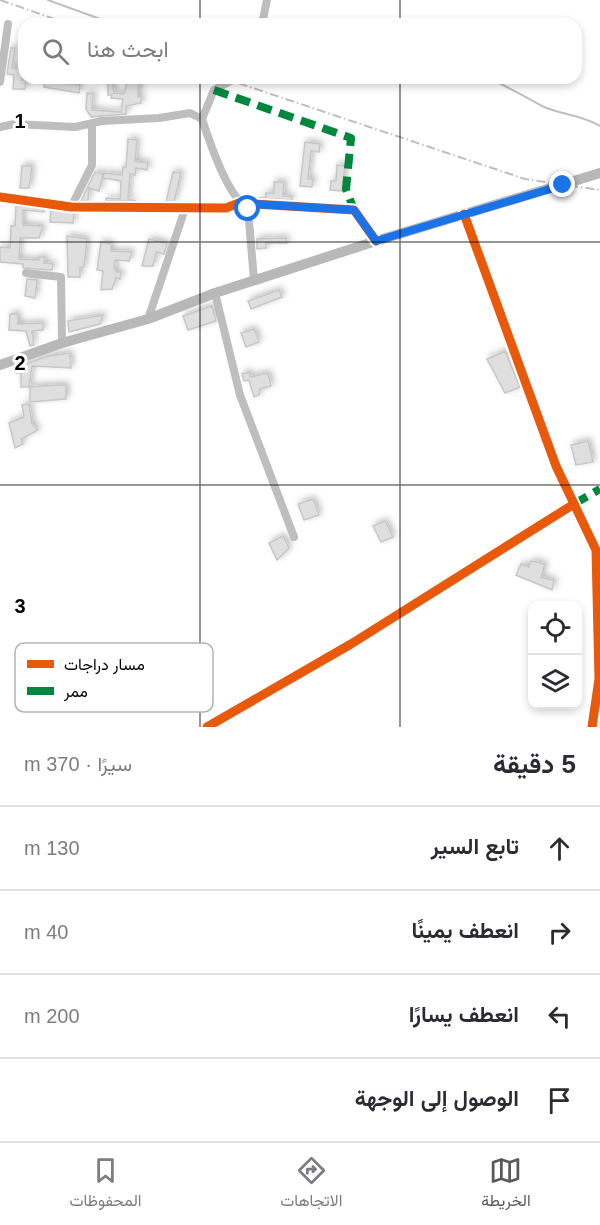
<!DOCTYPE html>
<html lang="ar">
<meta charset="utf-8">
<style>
:root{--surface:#fff;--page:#f2f2f3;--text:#2b2b33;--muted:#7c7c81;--line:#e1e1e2;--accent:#595959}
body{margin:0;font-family:Helvetica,Vazirmatn,sans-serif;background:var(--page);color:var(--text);direction:rtl}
.controls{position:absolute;right:18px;bottom:18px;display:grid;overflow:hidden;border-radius:12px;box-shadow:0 3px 9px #0003}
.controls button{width:54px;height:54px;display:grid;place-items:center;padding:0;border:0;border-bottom:2px solid var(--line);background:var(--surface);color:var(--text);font:30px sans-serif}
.stop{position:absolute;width:18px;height:18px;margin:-14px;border:4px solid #1a73e8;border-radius:50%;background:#fff}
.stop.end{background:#1a73e8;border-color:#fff;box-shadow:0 2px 6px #0008}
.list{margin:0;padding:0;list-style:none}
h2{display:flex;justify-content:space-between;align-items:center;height:78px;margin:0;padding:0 24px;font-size:26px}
h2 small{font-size:20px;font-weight:400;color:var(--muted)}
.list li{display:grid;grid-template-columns:39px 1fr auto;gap:18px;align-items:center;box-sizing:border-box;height:84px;padding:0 24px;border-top:2px solid var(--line)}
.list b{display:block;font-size:22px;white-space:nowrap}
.list em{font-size:20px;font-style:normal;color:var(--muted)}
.icon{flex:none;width:33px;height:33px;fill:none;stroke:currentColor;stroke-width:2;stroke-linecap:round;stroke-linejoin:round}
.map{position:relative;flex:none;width:600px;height:727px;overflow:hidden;direction:ltr}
.search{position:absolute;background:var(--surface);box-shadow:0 3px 9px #0003;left:18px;right:18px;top:18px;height:66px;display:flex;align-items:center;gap:15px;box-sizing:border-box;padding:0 21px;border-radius:18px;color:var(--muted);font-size:22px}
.sheet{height:414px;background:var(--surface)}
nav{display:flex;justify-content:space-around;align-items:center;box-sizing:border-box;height:84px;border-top:2px solid var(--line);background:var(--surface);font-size:16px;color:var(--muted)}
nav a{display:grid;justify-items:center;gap:3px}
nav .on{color:var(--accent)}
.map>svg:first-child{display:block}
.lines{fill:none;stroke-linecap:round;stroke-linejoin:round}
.stream{stroke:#bfbfbf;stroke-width:2}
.building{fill:#dfdfdf;stroke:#c7c7c7;stroke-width:1.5;filter:url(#shadow)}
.minor{stroke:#bebebe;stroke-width:8}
.tertiary{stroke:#bebebe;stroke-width:9}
.secondary{stroke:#b8b8b8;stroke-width:10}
.rail{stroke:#bebebe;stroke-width:2;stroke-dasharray:9 3 1.5 3;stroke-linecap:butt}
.quiet{stroke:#00873e;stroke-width:8;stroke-dasharray:15 8;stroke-linecap:butt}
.cycleway-casing{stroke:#fff;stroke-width:13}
.cycleway{stroke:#e8590c;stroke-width:9}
.route{stroke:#1a73e8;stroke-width:8}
.grid{fill:none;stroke:#000;stroke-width:1.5;stroke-opacity:0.55}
.key{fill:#fff;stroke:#b2b2b2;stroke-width:1.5}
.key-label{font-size:16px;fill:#000}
.grid-label{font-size:20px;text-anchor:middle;font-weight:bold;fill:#000;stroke:#fff;stroke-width:6;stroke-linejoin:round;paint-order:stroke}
</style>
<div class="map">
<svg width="600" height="727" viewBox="0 0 600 727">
<defs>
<filter id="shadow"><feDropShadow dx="2.5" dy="-2.5" stdDeviation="3" flood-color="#0004"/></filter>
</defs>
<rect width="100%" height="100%" fill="#fff"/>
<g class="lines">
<!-- stream -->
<path class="stream" d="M48,0L114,24
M259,78H280
M487,78C508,86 523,96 542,106C561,115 579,114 600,126"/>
</g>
<!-- building -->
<path class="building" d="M11,48H15L12,68L24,69L22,80H26L25,89H13L14,75L7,74Z
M108,78H112L114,93L124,94L128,78H140L141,87L138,86V97H142L141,103L126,106V114L91,117L86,109L87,93L93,94L92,110L121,112L123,99L111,98L112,95H108Z
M44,81L80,85L79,93L44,87Z
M128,139L137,140L135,161L148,163L147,170L136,168L135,175L130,174L128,199L136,201H106V198L120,199L121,181L103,178L104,173L122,175L123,167H126Z
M305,142L320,144L319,152L311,151L308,179H313L312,187L300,186Z
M337,165L345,166L342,191L330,190L331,181H336Z
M22,166H32L29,188H20Z
M95,172L103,174L99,191L89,188L88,201H81Z
M173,172L181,173L174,202H166Z
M274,182H284L283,196H292V200L258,198L266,197V193H274Z
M16,205L44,209V212L23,210V225L43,226L39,238H20L19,259L39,260V257H45L44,263L53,264L52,270L23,268V264L0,262V247L10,248L11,226H15Z
M51,210L74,213L73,223L50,222Z
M67,236L87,239L84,267H80V277H68Z
M286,238L287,243H266V248L257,249V239Z
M149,239L167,243L164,254L156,252L153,266H142Z
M101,242L111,244V251L132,252L129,261L115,260L114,268L116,272H121L120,279L116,278L112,289L101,290L103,271L97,270Z
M27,279L37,280L35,298L25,296Z
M279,290L282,297L251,309L248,301Z
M212,306L216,321L188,330L183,316Z
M10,314H18V324L43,323V330L32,331L34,345L30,346L26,331L9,330Z
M103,315L100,324L69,332L68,321Z
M254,329L259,342L246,347L241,333Z
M505,351L520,387L505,393L487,359Z
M70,353L71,368L32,366L29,387H21V373H16L17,367L48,356Z
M249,372L250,377L268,373L271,386L260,389L259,395L254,397L249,380L244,381L242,374Z
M58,385H66V399L30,402V387Z
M29,404L32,424L38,430L21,439L23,444L15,448L9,423L24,417L22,405Z
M588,441L593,462L576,465L571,445Z
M313,499L319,515L304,520L298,504Z
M385,521L393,537L381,542L373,526Z
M283,536L289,548L277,560L269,543Z
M531,561L545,564L541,578L554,580L552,590L516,575L521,564L529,567Z"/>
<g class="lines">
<!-- minor -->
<path class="minor" d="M262,24L267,0
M0,82L8,24
M202,119L214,90L236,78
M0,127L14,124L75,127L102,121L159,118L190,113L202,119C210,143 227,195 248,209L254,280
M0,197L71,207L226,208L239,203L354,210L376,241
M71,207L92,165V125
M26,273L61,277L62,343
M215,293L240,395L294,537
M148,319L185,209
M207,727L351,644L574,504"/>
<!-- tertiary -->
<path class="tertiary" d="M464,214L556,466L596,550L599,679L592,727"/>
<!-- secondary -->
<path class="secondary" d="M0,365L62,343L148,319L215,293L376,241L600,173"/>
<!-- rail -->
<path class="rail" d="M0,0L69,24
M223,78L525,179L600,190"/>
<!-- quiet -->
<path class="quiet" d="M214,90L351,138L346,189L354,210
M574,504L600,489"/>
<!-- cycleway casing -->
<g class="cycleway-casing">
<path id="cycleway" d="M0,197L71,207L226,208L239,203L354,210L376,241
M464,214L556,466L596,550L599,679L592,727
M207,727L351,644L574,504"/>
</g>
<!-- cycleway -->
<use href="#cycleway" class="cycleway"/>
</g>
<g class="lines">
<!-- route -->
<path class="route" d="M248,209L239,203L354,210L376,241L563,185"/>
</g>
<!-- grid -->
<path class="grid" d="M200,0V24M400,0V24M200,78V727M400,78V727M0,242H600M0,485H600"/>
<!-- legend -->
<rect x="15" y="643" width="198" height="69" rx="9" class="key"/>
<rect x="27" y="660" width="27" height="8" fill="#e8590c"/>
<rect x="27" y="687" width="27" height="8" fill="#00873e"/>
<g class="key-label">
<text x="64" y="670">مسار دراجات</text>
<text x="64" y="697">ممر</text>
</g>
<g class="grid-label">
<text x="20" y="128">1</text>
<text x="20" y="370">2</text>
<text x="20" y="613">3</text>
</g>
</svg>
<div class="controls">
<button><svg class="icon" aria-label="locate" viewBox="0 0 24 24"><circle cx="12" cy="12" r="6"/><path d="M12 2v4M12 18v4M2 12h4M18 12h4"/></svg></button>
<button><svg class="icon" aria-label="layers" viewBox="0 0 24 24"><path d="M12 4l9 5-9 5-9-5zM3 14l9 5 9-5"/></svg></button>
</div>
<div class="stop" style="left:248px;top:209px"></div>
<div class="stop end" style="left:563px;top:185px"></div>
<div class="search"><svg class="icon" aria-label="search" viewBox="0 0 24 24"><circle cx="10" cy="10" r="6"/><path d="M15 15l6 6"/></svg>ابحث هنا</div>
</div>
<section class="sheet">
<h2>5 دقيقة<small>سيرًا · 370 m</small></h2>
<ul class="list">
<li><svg class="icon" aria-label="ahead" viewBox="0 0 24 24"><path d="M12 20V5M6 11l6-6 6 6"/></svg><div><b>تابع السير</b></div><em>130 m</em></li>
<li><svg class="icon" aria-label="right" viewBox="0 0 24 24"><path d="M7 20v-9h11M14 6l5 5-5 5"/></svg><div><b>انعطف يمينًا</b></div><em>40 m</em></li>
<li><svg class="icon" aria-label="left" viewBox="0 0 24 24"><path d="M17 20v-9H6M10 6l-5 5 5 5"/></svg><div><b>انعطف يسارًا</b></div><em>200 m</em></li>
<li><svg class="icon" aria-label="arrive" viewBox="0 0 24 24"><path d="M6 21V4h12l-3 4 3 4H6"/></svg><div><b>الوصول إلى الوجهة</b></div></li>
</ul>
</section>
<nav>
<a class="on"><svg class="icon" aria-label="map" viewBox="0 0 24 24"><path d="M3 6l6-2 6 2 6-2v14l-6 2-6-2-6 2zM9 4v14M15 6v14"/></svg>الخريطة</a>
<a><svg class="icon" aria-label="directions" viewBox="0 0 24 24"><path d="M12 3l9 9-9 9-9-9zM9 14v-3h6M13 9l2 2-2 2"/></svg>الاتجاهات</a>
<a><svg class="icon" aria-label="saved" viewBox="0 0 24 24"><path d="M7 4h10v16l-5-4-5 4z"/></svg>المحفوظات</a>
</nav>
